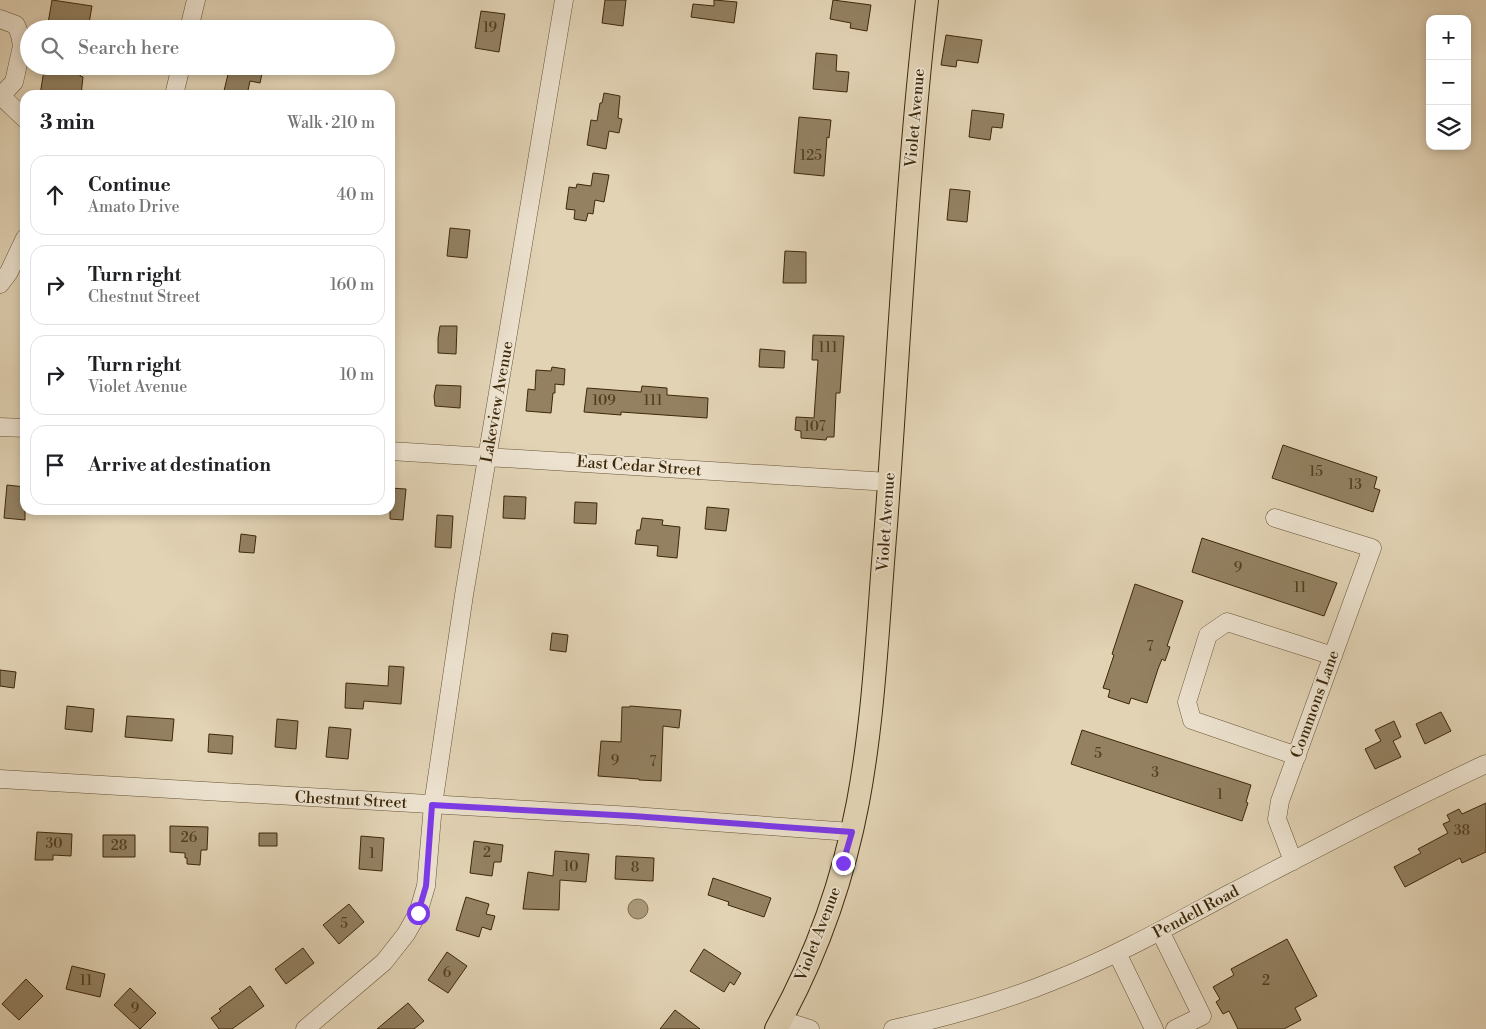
<!DOCTYPE html>
<meta charset="utf-8">
<style>
:root{--surface:#fff;--page:#f2f2f2;--text:#202124;--muted:#757577;--line:#e0e0e0}
body{margin:0;font-family:"Libre Bodoni",serif;background:var(--page);color:var(--text)}
.controls{position:absolute;right:15px;top:15px;display:grid;overflow:hidden;border-radius:10px;box-shadow:0 2px 8px #0003}
.controls button{width:45px;height:45px;display:grid;place-items:center;padding:0;border:0;border-bottom:1px solid var(--line);background:var(--surface);color:var(--text);font:25px sans-serif}
.stop{position:absolute;width:15px;height:15px;margin:-11px;border:4px solid #7c3aed;border-radius:50%;background:#fff}
.stop.end{background:#7c3aed;border-color:#fff;box-shadow:0 1px 5px #0008}
.list{margin:0;padding:0;list-style:none}
h2{display:flex;justify-content:space-between;align-items:center;height:65px;margin:0;padding:0 20px;font-size:21px}
h2 small{font-size:16px;font-weight:400;color:var(--muted)}
.list li{display:grid;grid-template-columns:32px 1fr auto;gap:15px;align-items:center;box-sizing:border-box;height:80px;margin:0 10px 10px;padding:0 10px;border:1px solid var(--line);border-radius:15px}
.list b{display:block;font-size:19px;white-space:nowrap}
.list p{margin:0;font-size:16px;white-space:nowrap;color:var(--muted)}
.list em{font-size:16px;font-style:normal;color:var(--muted)}
.icon{flex:none;width:28px;height:28px;fill:none;stroke:currentColor;stroke-width:2;stroke-linecap:round;stroke-linejoin:round}
.map{position:relative;flex:none;width:1486px;height:1029px;overflow:hidden}
.search{position:absolute;background:var(--surface);box-shadow:0 2px 8px #0003;left:20px;top:20px;width:375px;height:55px;display:flex;align-items:center;gap:12px;box-sizing:border-box;padding:0 18px;border-radius:28px;color:var(--muted);font-size:19px}
.panel{position:absolute;background:var(--surface);box-shadow:0 2px 8px #0003;left:20px;top:90px;width:375px;height:425px;border-radius:15px}
.map>svg:first-child{display:block}
.water{fill:#aa997b;stroke:#7e6c4d}
.building{fill:#938162;stroke:#3d2809}
.lines{fill:none;stroke-linecap:round;stroke-linejoin:round}
.minor-casing{stroke:#665334;stroke-width:19}
.major-casing{stroke:#3d2809;stroke-width:24}
.minor{stroke:#ece2cf;stroke-width:18}
.major{stroke:#e2d3b5;stroke-width:22}
.route{stroke:#7c3aed;stroke-width:6}
.labels{text-anchor:middle;dominant-baseline:central;stroke-width:4;stroke-linejoin:round;paint-order:stroke}
.number-label{font-size:14px;fill:#523e1f}
.street-label{font-size:16px;fill:#3d2809;stroke:#ece2cf}
</style>
<div class="map">
<svg width="1486" height="1029" viewBox="0 0 1486 1029">
<rect width="100%" height="100%" fill="#e2d3b5"/>
<filter id="stains"><feTurbulence type="fractalNoise" baseFrequency=".004" numOctaves="4"/><feColorMatrix values="0 0 0 0 .2 0 0 0 0 .09 0 0 0 0 .02 0 0 0 .5 -.17"/></filter>
<radialGradient id="worn" r=".72"><stop offset=".6" stop-color="#630" stop-opacity="0"/><stop offset="1" stop-color="#630" stop-opacity=".3"/></radialGradient>
<!-- water -->
<path class="water" d="M628 909a10 10 0 1 1 20 0a10 10 0 1 1-20 0Z"/>
<!-- building -->
<path class="building" d="M52,0L92,6L88,29H47Z
M605,0H626L623,26L602,23Z
M714,0L737,2L734,23L691,17L693,4L714,6Z
M833,0L871,5L867,31L850,28L851,23L830,19Z
M481,11L505,14L499,52L475,48Z
M946,35L982,40L978,63L957,60L956,67L941,65Z
M816,53L837,55L836,71L849,72L847,92L813,89Z
M47,66H82L80,76L83,77L81,95H40L44,70H46Z
M230,66H254L263,69L260,83L250,81L247,95H223Z
M604,93L620,96L618,118L622,119L619,133L609,131L606,149L587,145L591,120L597,121L600,103H602Z
M972,110L1004,114L1002,128L992,127L990,140L969,137Z
M799,117L831,120L829,138L827,137L824,176L794,173Z
M593,173L609,175L604,202L595,200L593,214L588,213L586,221L574,219L575,210L566,209L569,187L576,188L577,184L591,186Z
M950,189L970,191L967,222L947,220Z
M450,228L470,230L467,258L447,256Z
M785,251L806,252V283H783Z
M440,326H457L456,354L438,353V338Z
M813,335L844,336L840,393H836L834,437H827L826,440L801,438V431L795,430L796,417L814,418L818,360H812Z
M760,349L785,351L784,368L759,367Z
M552,367L565,369L564,385L555,384V393H553L551,413L526,411L528,389L535,390L536,370L551,371Z
M436,385L461,386L460,408L435,406L434,396Z
M642,386L667,388V395L708,398L707,418L621,412V415L584,412L587,388L641,392Z
M1283,445L1377,477L1374,488L1380,490L1373,512L1272,478Z
M7,485L25,487V520L4,518Z
M390,488L406,489L403,520L390,519Z
M504,496L526,497L525,519L503,518Z
M575,502L597,503L596,524L574,523Z
M707,507L729,509L726,531L705,529Z
M437,515L453,516L451,548L435,547Z
M642,518L663,520L662,525L680,527L677,558L657,556L658,546L635,544L637,530H640Z
M241,534L256,536L254,553L239,552Z
M1202,538L1337,583L1324,616L1192,572Z
M1135,584L1183,601L1167,646L1170,647L1165,661L1162,659L1158,669L1147,703L1131,698L1129,704L1108,697L1110,690L1103,688L1114,655L1112,654Z
M552,633L568,635L566,652L550,650Z
M389,666L404,667L401,704L364,701L363,709L345,708L346,683L388,686Z
M0,670L16,672L14,688L0,686Z
M67,706L94,709L92,732L65,729Z
M630,706L681,710L679,728L663,726L661,781L639,780V779L598,776L601,741L621,742L622,707H630Z
M1441,712L1451,731L1425,744L1416,724Z
M127,716L174,719L172,741L125,737Z
M277,719L298,721L296,749L275,747Z
M1394,721L1401,737L1393,741L1401,757L1375,769L1365,749L1381,741L1375,730Z
M329,727L351,729L348,759L326,757Z
M1082,730L1251,785L1246,802L1248,803L1242,821L1071,764Z
M209,734L233,736L232,754L208,752Z
M1486,803V852L1462,863L1460,858L1405,887L1394,867L1421,853L1418,849L1448,833L1443,824L1450,821L1447,815L1459,809L1462,814Z
M170,826L208,827L207,850H201L200,865L187,864V858H185V853L170,852Z
M37,832L72,834L71,856L53,855V860H35Z
M259,833H277V846H259Z
M103,835H135V857H103Z
M361,836L384,838L382,871L359,869Z
M474,841L503,845L501,862H494L492,876L470,873Z
M555,851L589,854L586,882L560,880L559,910L523,909L528,872L553,876Z
M616,856L654,858L653,881L615,879Z
M713,878L771,898L764,917L728,905L729,902L708,895Z
M466,897L489,904L486,914L495,916L491,930L482,927L479,937L456,930Z
M349,904L364,922L339,944L323,925Z
M1287,939L1317,996L1295,1008L1301,1020L1284,1029H1238L1229,1011L1223,1014L1216,1002L1220,999L1213,987L1234,975L1231,969Z
M303,948L314,963L286,984L275,969Z
M704,949L741,973L734,985L730,982L724,992L690,971Z
M447,952L467,966L448,993L428,980Z
M72,966L105,974L100,997L66,989Z
M26,979L43,996L19,1020L2,1004Z
M250,986L264,1006L232,1029H219L211,1018L221,1011L219,1009Z
M130,988L156,1013L140,1029L114,1005Z
M408,1003L424,1021L414,1029H377Z
M675,1010L700,1029H660Z"/>
<g class="lines">
<!-- minor casing -->
<g class="minor-casing">
<path id="minor" d="M0,19L16,25L20,35L22,46L14,82L1,96
M189,29L196,0
M0,95L25,119
M174,95L181,66
M0,284L9,272L25,238
M0,427L25,428
M390,451L889,482
M1275,518L1372,548L1280,801L1277,819L1293,861
M1297,756L1192,720L1187,702L1208,635L1227,622L1333,656
M0,779L633,816L851,832
M1160,931L1202,1016L1175,1029
M1117,953L1154,1029
M781,1020L810,1029
M305,1029L384,962L406,934L418,913L426,886L433,805L464,595L564,0
M893,1029C947,1017 1002,1002 1053,981C1114,957 1171,925 1229,894C1314,850 1399,804 1486,764"/>
</g>
<!-- major casing -->
<g class="major-casing">
<path id="major" d="M776,1029C815,959 843,881 858,802C875,711 878,617 886,525C899,350 907,174 927,0"/>
</g>
<!-- minor -->
<use href="#minor" class="minor"/>
<!-- major -->
<use href="#major" class="major"/>
</g>
<g class="lines">
<!-- route -->
<path class="route" d="M418,913L426,886L432,805L633,816L852,832L843,863"/>
</g>
<g class="labels">
<!-- number labels -->
<g class="number-label">
<text x="490" y="28">19</text>
<text x="811" y="156">125</text>
<text x="828" y="348">111</text>
<text x="604" y="401">109</text>
<text x="653" y="401">111</text>
<text x="815" y="427">107</text>
<text x="1316" y="472">15</text>
<text x="1355" y="485">13</text>
<text x="1238" y="568">9</text>
<text x="1300" y="588">11</text>
<text x="1150" y="647">7</text>
<text x="1098" y="754">5</text>
<text x="615" y="761">9</text>
<text x="653" y="762">7</text>
<text x="1155" y="773">3</text>
<text x="1220" y="795">1</text>
<text x="1462" y="831">38</text>
<text x="189" y="838">26</text>
<text x="54" y="844">30</text>
<text x="119" y="846">28</text>
<text x="487" y="853">2</text>
<text x="372" y="854">1</text>
<text x="571" y="867">10</text>
<text x="635" y="868">8</text>
<text x="344" y="924">5</text>
<text x="447" y="973">6</text>
<text x="86" y="981">11</text>
<text x="1266" y="981">2</text>
<text x="135" y="1009">9</text>
</g>
<!-- street labels -->
<g class="street-label">
<text transform="translate(915 118) rotate(-85)">Violet Avenue</text>
<text transform="translate(497 402) rotate(-80)">Lakeview Avenue</text>
<text transform="translate(639 466) rotate(4)">East Cedar Street</text>
<text transform="translate(886 522) rotate(-86)">Violet Avenue</text>
<text transform="translate(1315 704) rotate(-70)">Commons Lane</text>
<text transform="translate(351 800) rotate(3)">Chestnut Street</text>
<text transform="translate(1196 912) rotate(-28)">Pendell Road</text>
<text transform="translate(818 934) rotate(-69)">Violet Avenue</text>
</g>
</g>
<rect width="100%" height="100%" filter="url(#stains)"/>
<rect width="100%" height="100%" fill="url(#worn)"/>
</svg>
<div class="controls">
<button>+</button>
<button>−</button>
<button><svg class="icon" aria-label="layers" viewBox="0 0 24 24"><path d="M12 4l9 5-9 5-9-5zM3 14l9 5 9-5"/></svg></button>
</div>
<div class="stop" style="left:418px;top:913px"></div>
<div class="stop end" style="left:843px;top:863px"></div>
<div class="search"><svg class="icon" aria-label="search" viewBox="0 0 24 24"><circle cx="10" cy="10" r="6"/><path d="M15 15l6 6"/></svg>Search here</div>
<section class="panel">
<h2>3 min<small>Walk · 210 m</small></h2>
<ul class="list">
<li><svg class="icon" aria-label="ahead" viewBox="0 0 24 24"><path d="M12 20V5M6 11l6-6 6 6"/></svg><div><b>Continue</b><p>Amato Drive</p></div><em>40 m</em></li>
<li><svg class="icon" aria-label="right" viewBox="0 0 24 24"><path d="M7 20v-9h11M14 6l5 5-5 5"/></svg><div><b>Turn right</b><p>Chestnut Street</p></div><em>160 m</em></li>
<li><svg class="icon" aria-label="right" viewBox="0 0 24 24"><path d="M7 20v-9h11M14 6l5 5-5 5"/></svg><div><b>Turn right</b><p>Violet Avenue</p></div><em>10 m</em></li>
<li><svg class="icon" aria-label="arrive" viewBox="0 0 24 24"><path d="M6 21V4h12l-3 4 3 4H6"/></svg><div><b>Arrive at destination</b></div></li>
</ul>
</section>
</div>
